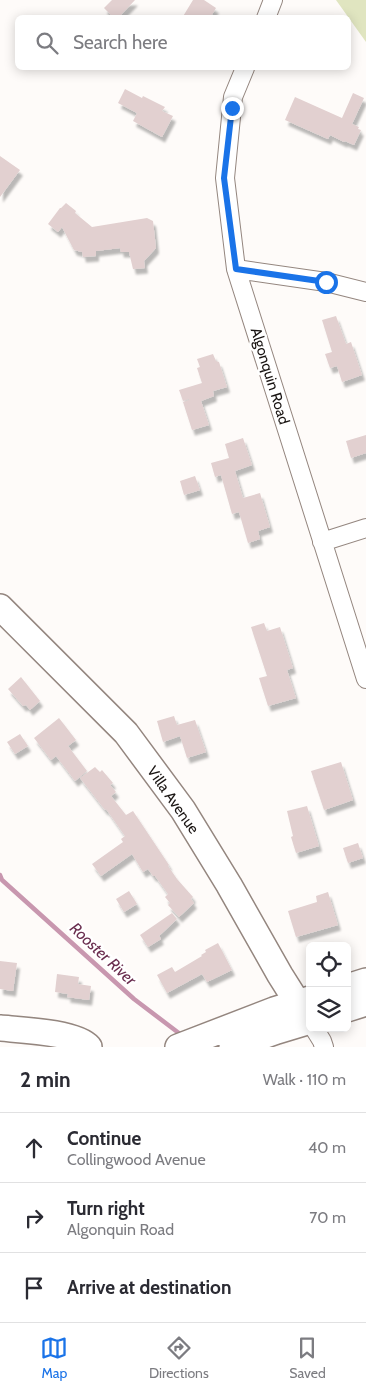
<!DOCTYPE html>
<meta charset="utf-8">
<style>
:root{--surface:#fff;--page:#f2f2f3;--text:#2b2b33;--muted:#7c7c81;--line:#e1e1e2;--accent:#1a73e8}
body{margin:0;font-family:Cabin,sans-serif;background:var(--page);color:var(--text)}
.controls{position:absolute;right:15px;bottom:15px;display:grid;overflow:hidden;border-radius:8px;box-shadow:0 2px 12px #0003}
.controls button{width:45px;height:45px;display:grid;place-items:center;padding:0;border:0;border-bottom:1px solid var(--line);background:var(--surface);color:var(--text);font:25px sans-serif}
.stop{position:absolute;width:15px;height:15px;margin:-11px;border:4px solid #1a73e8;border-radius:50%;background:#fff}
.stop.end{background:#1a73e8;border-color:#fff;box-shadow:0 1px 5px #0008}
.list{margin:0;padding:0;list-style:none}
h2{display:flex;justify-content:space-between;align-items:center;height:65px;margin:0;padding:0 20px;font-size:21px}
h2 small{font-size:16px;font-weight:400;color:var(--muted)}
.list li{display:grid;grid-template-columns:32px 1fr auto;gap:15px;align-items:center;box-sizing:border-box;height:70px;padding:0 20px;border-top:1px solid var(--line)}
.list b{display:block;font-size:19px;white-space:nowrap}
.list p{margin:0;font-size:16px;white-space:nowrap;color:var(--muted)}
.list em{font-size:16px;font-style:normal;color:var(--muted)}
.icon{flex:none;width:28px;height:28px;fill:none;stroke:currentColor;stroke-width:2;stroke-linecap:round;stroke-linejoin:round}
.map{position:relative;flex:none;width:366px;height:1047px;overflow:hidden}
.search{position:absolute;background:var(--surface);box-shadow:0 2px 12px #0003;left:15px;right:15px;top:15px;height:55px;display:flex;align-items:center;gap:12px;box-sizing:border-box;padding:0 18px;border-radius:8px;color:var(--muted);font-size:19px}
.sheet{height:275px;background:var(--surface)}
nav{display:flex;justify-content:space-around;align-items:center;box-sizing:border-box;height:70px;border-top:1px solid var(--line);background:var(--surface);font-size:14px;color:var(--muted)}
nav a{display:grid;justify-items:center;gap:2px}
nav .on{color:var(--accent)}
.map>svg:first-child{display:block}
.green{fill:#e0e5c0}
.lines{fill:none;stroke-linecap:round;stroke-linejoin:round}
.stream{stroke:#c897af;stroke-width:4.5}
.building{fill:#e2d0d0;filter:url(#shadow)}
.street-casing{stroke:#94867f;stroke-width:20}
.secondary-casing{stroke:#94867f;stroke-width:28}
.street{stroke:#fff;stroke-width:18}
.secondary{stroke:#fff;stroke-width:25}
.route{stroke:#1a73e8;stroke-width:6}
.labels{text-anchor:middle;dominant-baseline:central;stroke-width:5;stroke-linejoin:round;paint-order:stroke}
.street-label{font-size:15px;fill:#191412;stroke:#fff}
.water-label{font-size:16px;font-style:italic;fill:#6a2e4f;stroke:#fff}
</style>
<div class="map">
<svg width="366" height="1047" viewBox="0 0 366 1047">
<defs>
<filter id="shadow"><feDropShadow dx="3" dy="5.5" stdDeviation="1" flood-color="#0004"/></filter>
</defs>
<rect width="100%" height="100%" fill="#fefbf9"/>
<!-- green -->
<path class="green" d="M336,0H366V42Z"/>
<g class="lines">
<!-- stream -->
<path class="stream" d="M0,875L2,880L134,999L184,1037"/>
</g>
<!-- building -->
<path class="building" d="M112,0H135L118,18H114L104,8Z
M193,0H204L216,8L210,18H182Z
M125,89L142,98L143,96L165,107L162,111L173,116L162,137L133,121L137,113L118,103Z
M353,93L364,98L352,124L359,127L358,129L361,130L354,145L345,141L344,142L330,135L328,139L285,120L295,97L342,118Z
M0,156L20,170L0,197Z
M66,203L76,211L75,213L92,227L147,218L153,221L156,248L144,261L145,268L133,269L129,252H121L120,248L96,251V256L83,257L82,252L74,250L62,227L58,232L48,224L60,208H61Z
M336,316L346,344L351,342L362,375L342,382L337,366L330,368L325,354L332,352L322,320Z
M213,354L216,361L219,362L227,387L213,391L214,396L201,401L209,425L192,430L183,402L189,400V399L183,401L179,390L202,383L197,368L200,367L197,359Z
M366,435V453L351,458L346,441Z
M243,438L252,465L235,471L243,498L260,493L270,527L258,531L260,539L248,543L239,512L232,514L221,475L215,477L211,463L229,458L225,444Z
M195,476L200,490L184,495L180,481Z
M264,623L267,631L280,627L293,668L287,670L296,698L268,706L259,678L267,676L251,627Z
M21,677L40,701L30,710L26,705L23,706L8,689Z
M174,716L177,725L195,720L206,752L187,758L180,736L163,742L157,721Z
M59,718L76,740L68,746L87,771L75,781L56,756L51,760L34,738Z
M20,734L28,746L15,754L7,742Z
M341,762L353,800L324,810L311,771Z
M95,767L100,772L102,770L113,783L110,785L116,792L111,796L126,815L133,811L169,865L168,866L177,879L193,897L191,899L194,903L179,917L168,905L170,903L165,897L168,894L155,876H153L148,869L143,872L132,854L101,876L92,864L123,842L121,839L125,836L106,809L105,810L80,778Z
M307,806L319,846L296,853L291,837L293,836L287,811Z
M358,843L363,858L348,863L343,848Z
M129,891L137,904L124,912L116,899Z
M328,892L338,925L296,937L288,911L317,902L316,896Z
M172,913L177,919L159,936L161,939L148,947L140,935Z
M218,943L232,970L207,982L202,974L167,993L157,975L172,967L175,972L202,956L201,955L206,952L205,950Z
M0,961L17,963L13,991L0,989Z
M57,974L79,977L78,984L91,986L89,1000L67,997L68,994L55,992Z"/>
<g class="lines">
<!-- street casing -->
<g class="street-casing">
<path id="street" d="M266,18L273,0
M245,68L233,97L225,178L236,269L366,679
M236,269L326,282L366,292
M322,542L366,528
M314,1028L322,1041L324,1047"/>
</g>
<!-- secondary casing -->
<g class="secondary-casing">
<path id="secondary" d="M0,607L126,733L183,810L229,885L280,975L309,1021
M347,987L366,981
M347,1009L366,1003
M0,1028C20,1030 76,1032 89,1047
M178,1047L274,1010L310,999
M232,1047L277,1031L310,1021"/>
</g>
<!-- street -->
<use href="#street" class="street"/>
<!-- secondary -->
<use href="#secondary" class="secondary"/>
</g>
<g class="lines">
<!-- route -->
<path class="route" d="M232,108L224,178L236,269L326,282"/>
</g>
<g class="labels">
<!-- street labels -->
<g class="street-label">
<text transform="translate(270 376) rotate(73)">Algonquin Road</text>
<text transform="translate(173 800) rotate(55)">Villa Avenue</text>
</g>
<!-- water labels -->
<g class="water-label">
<text transform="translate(103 954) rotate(43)">Rooster River</text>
</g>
</g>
</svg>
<div class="controls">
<button><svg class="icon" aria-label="locate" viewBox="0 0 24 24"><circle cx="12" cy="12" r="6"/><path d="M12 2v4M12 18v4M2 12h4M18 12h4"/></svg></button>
<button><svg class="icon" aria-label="layers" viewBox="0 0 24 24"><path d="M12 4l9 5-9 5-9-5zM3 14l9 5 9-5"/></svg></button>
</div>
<div class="stop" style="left:326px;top:282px"></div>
<div class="stop end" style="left:232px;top:108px"></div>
<div class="search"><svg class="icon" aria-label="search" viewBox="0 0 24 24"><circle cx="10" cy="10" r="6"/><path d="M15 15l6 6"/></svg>Search here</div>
</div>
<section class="sheet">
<h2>2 min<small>Walk · 110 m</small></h2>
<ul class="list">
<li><svg class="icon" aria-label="ahead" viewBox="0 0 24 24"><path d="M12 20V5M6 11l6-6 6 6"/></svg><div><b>Continue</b><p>Collingwood Avenue</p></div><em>40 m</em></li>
<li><svg class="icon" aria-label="right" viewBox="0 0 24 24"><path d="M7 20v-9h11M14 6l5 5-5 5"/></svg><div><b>Turn right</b><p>Algonquin Road</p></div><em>70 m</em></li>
<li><svg class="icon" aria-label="arrive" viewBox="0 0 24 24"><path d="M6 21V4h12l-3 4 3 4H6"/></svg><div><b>Arrive at destination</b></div></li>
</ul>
</section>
<nav>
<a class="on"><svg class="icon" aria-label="map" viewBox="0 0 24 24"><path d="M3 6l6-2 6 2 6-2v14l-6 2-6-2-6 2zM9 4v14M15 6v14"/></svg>Map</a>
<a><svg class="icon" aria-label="directions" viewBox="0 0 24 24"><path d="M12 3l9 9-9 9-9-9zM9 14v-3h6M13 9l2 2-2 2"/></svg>Directions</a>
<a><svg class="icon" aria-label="saved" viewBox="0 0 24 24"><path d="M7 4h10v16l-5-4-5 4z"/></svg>Saved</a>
</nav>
